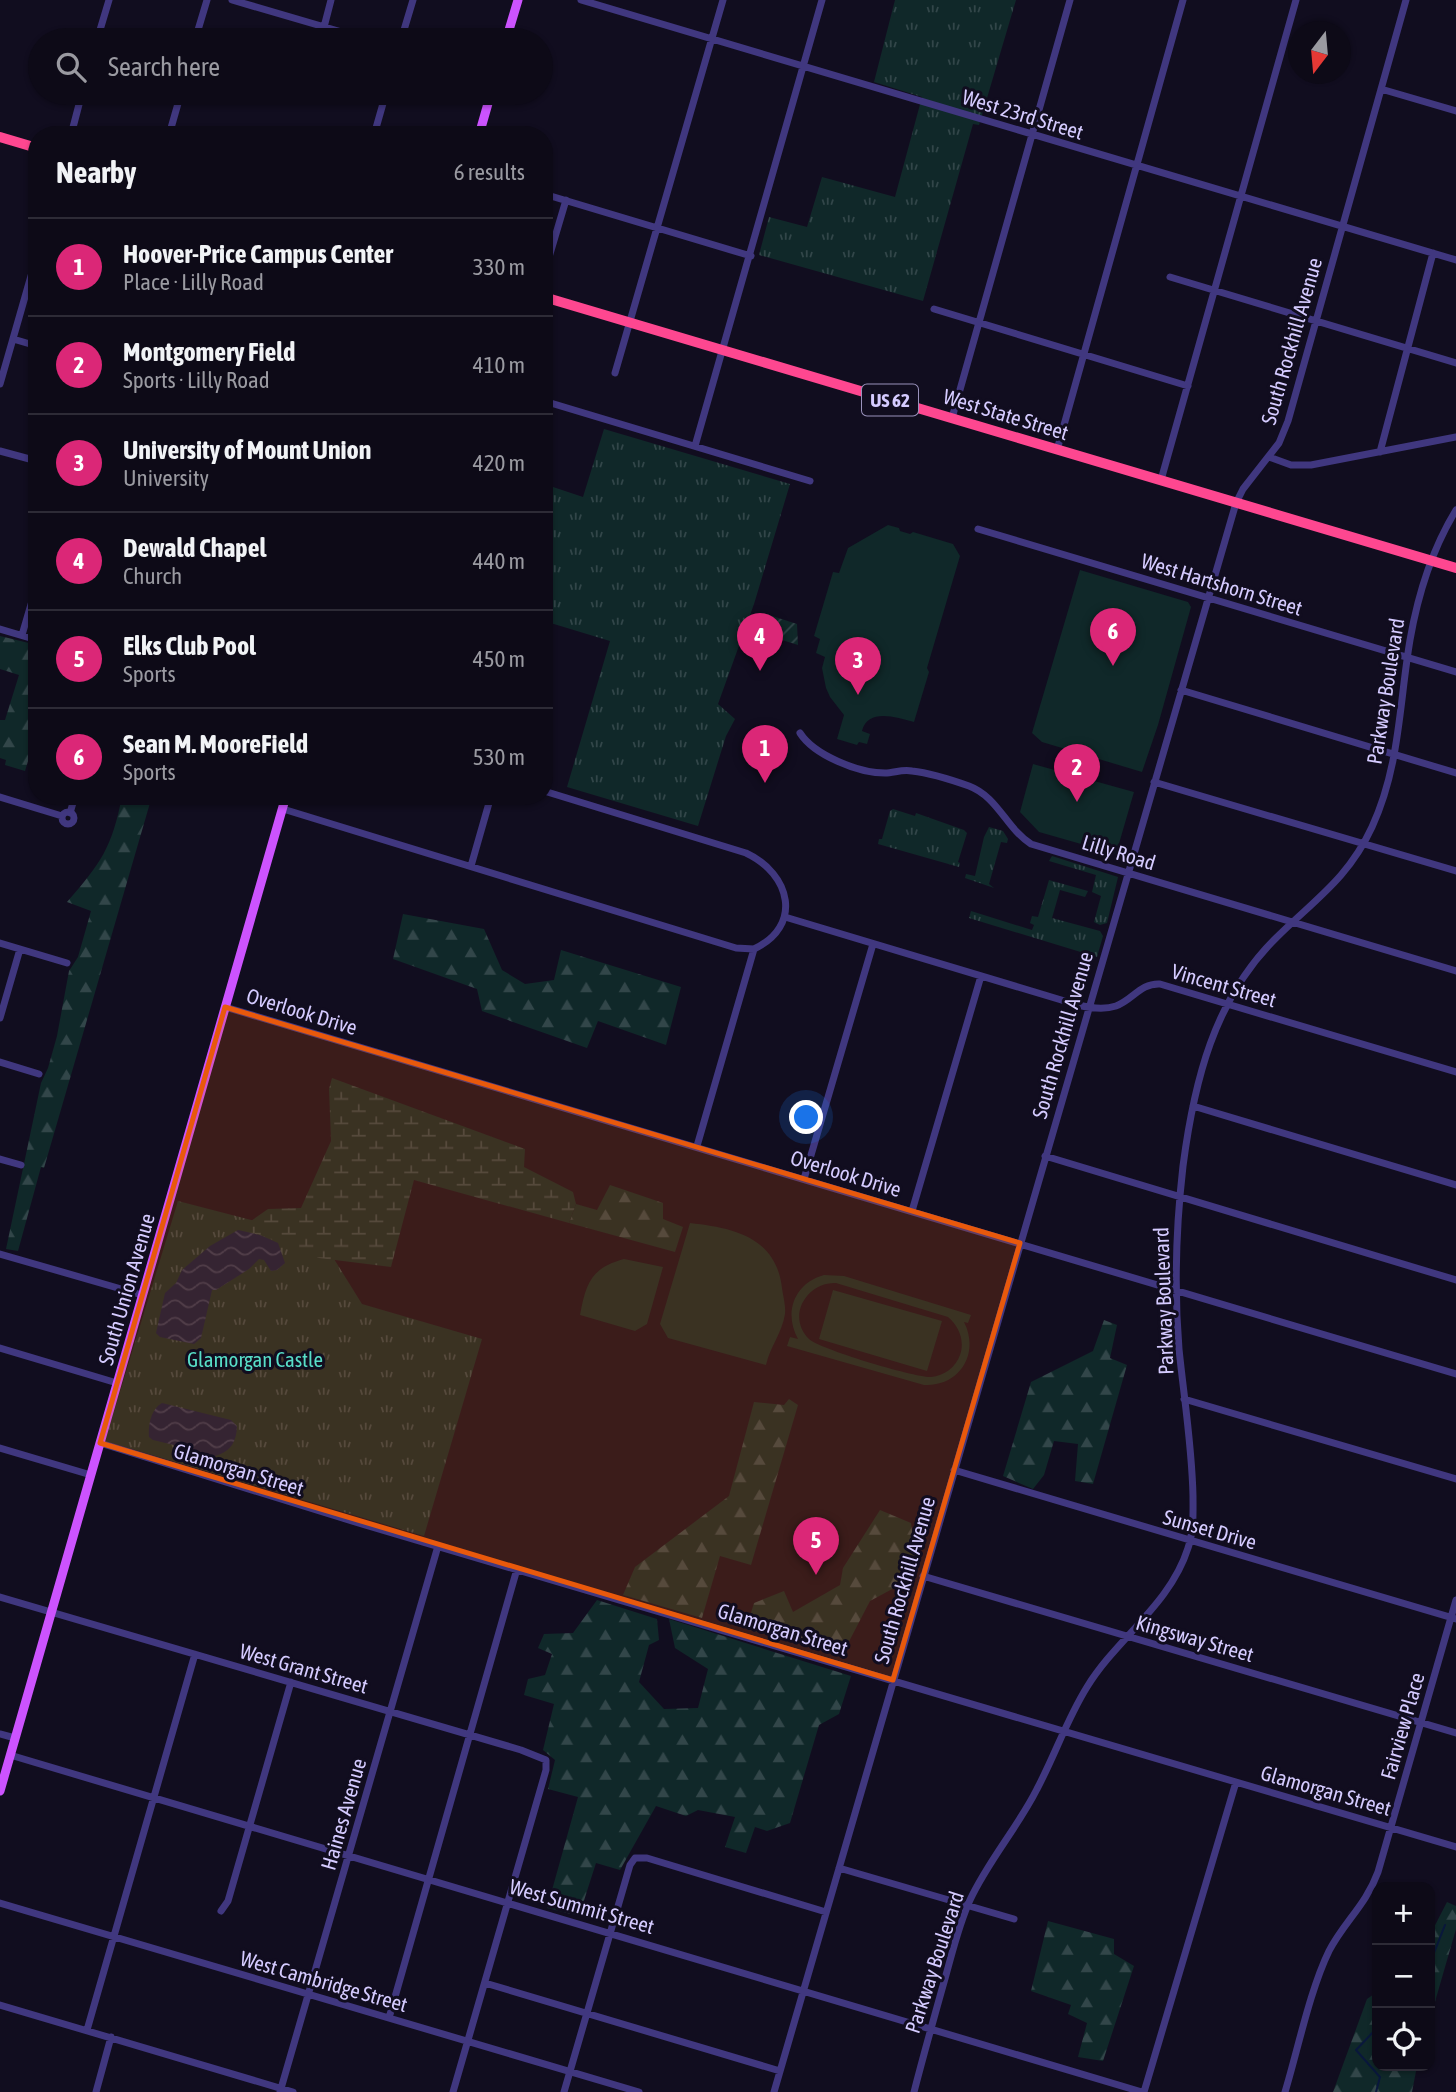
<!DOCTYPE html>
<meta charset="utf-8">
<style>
:root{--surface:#0d0a17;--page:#161320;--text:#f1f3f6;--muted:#9a9aa1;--line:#2d2b36;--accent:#db2777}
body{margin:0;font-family:"Asap Condensed",sans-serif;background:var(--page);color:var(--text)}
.controls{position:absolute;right:21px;bottom:21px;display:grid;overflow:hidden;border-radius:14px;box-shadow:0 2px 5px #0004}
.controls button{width:63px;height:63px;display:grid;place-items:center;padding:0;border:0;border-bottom:2px solid var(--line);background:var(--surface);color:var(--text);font:35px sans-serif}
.compass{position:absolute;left:1288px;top:21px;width:63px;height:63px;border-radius:50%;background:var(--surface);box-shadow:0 2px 5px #0004;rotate:196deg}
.you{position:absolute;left:807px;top:1118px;width:24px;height:24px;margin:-18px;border:5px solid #fff;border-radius:50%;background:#1a73e8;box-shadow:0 0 0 10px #1a73e833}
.badge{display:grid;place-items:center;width:46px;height:46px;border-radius:50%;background:var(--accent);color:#fff;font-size:23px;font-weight:700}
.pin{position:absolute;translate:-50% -58px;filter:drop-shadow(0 2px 4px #0008)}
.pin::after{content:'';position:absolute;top:37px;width:24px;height:21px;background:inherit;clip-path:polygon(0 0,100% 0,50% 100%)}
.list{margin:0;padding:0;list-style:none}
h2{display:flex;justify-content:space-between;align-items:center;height:91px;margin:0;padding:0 28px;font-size:30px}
h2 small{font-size:23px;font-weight:400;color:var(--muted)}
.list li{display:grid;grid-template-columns:46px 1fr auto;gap:21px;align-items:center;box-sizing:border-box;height:98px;padding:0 28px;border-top:2px solid var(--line)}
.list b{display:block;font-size:26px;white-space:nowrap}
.list p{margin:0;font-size:23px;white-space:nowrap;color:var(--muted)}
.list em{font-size:23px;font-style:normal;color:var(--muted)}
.icon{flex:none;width:38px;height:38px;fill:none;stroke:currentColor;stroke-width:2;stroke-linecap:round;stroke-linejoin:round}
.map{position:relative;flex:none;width:1456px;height:2092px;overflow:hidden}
.search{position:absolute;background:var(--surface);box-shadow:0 2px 5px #0004;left:28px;top:28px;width:525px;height:77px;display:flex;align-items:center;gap:18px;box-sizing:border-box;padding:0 24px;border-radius:38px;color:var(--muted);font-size:26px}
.panel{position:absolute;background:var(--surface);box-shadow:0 2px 5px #0004;left:28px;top:126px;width:525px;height:679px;border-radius:28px}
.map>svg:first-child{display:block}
.grass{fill:url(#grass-tufts)}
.forest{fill:url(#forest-firs)}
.wetland{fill:url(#wetland-marsh)}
.garden{fill:url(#garden-furrows)}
.pitch{fill:#102829;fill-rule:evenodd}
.water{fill:url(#water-waves)}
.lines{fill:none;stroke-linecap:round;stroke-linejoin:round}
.stream{stroke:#09173c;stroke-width:2}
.minor{stroke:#40377f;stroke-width:7}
.major{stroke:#cc53fe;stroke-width:9}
.highway{stroke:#fe4790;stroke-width:10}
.marked{fill:#e8590c;fill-opacity:0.2;stroke:#e8590c;stroke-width:5;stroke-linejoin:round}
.labels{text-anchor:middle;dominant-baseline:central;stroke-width:6;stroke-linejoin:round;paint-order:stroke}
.shield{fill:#110d1f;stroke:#9a92bc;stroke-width:2}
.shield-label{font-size:19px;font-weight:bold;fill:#d5cbff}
.street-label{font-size:21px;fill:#d5cbff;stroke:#110d1f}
.park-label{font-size:21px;fill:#58dec8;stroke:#110d1f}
</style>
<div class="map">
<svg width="1456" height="2092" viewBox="0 0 1456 2092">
<defs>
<pattern id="grass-tufts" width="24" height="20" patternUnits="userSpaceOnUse" patternTransform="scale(1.75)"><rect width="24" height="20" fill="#102829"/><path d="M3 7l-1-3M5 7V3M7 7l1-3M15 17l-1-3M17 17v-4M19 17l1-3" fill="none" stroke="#324649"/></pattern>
<pattern id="forest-firs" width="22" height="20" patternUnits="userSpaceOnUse" patternTransform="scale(1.75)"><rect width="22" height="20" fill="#102829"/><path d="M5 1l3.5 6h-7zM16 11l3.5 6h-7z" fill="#324649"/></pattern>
<pattern id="wetland-marsh" width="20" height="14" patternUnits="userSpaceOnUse" patternTransform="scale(1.75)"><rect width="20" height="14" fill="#102829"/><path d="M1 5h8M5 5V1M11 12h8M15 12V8" fill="none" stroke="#324649"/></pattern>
<pattern id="garden-furrows" width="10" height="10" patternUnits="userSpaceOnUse" patternTransform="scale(1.75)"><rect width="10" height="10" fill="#102829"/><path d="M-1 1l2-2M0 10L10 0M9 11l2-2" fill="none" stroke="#324649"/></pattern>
<pattern id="water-waves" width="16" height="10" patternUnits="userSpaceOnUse" patternTransform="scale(1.75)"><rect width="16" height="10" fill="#09173c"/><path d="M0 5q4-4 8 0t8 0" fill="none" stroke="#2c3759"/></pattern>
</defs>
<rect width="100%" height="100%" fill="#110d1f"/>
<!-- grass -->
<path class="grass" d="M895,0H1016L979,125L973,124L923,301L759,255L769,217L807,227L822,177L895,197L922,97L874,82Z
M604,429L790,484L754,604L718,704L735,719L726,736L698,826L567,787L610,641L544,621V484L583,497Z
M893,809L915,816L916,813L964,830L967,833L958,862L960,863L959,867L878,844L879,839H882L890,811Z
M989,827L1003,831L1008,839L1007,843L1001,842L989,884L994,888L965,878L966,874L975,876L984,837Z
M1052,856L1118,877L1107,923L1100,925L1094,922L1101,896L1092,892L1096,875L1049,861Z
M1049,880L1088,891L1085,897L1060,890L1052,918L1100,931L1103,936L1097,957L969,918L971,911L1032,930L1034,925L1030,923L1032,916L1038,917Z
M178,1201L321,1238L362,1304L482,1339L424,1536L105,1441Z"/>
<!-- forest -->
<path class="forest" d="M0,636L37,645V732L25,771L5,765L6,760L0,758V720H5L19,675L0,669Z
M122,796H152L44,1168L41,1167L18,1251L6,1249L41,1083L48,1068L57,1036L69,971L78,957L91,911L67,902C101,863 112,848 122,796Z
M403,914L484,929L502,970L525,984L554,980L561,950L681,987L666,1045L598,1021L587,1048L482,1011L477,989L393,959Z
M610,1185L663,1203V1219L683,1227L675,1252L569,1223L576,1204L597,1210Z
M1104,1320L1117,1325L1110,1358L1127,1365L1093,1484L1075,1481L1078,1444L1054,1441L1044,1475L1033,1489L1003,1476L1031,1382L1093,1351Z
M789,1399L798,1405L751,1565L720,1556L702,1618L623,1595L635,1567L729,1496L754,1402L784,1405Z
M880,1510L911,1523L916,1560L909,1580L870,1601L842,1655L746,1629L754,1603L784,1591L793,1612L840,1585L843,1568Z
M597,1600L657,1619L659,1640L649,1645L639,1682L664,1709L698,1708L708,1669L675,1648L669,1619L851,1676L839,1714L819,1725L790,1823L767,1831L755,1827L746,1853L725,1847L735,1817L698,1810L686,1816L656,1806L620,1870L596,1863L579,1916L547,1908L578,1797L548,1789L555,1760L543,1750L554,1704L524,1695L528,1679L545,1675L552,1654L538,1648L544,1634L573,1633Z
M1447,1902L1456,1906V1929L1430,2019V1935Z
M1048,1921L1114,1939V1954L1134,1966L1103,2061L1078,2057L1087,2023L1068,2014L1071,2005L1031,1991Z
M1377,1992V2066H1417L1412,2092H1333L1367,1999Z"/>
<!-- wetland -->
<path class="wetland" d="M332,1078L525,1149L524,1167L573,1192L576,1204L569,1223L414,1180L391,1267L319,1258L260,1235L238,1230L268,1209L301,1208L331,1141L329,1089Z"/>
<!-- garden -->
<path class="garden" d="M763,613L797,624L798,645L760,633L764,619Z"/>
<!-- pitch -->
<path class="pitch" d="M888,525L899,528L900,531L910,534L913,532L953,544L960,556L927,668L929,672L914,722C895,717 868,708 862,731L870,734L867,744L859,742L857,745L837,739L844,715L830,697L826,688L822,668L825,657L816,653L820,639L814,636L833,572L839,573L848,548Z
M1080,570L1188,602L1191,607L1158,725L1142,772L1042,742L1032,733Z
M1033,764L1134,792L1116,854L1039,832L1020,812Z
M690,1223C734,1228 776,1237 782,1288C783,1296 786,1306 785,1314C782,1333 770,1347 766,1365L668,1338L660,1324Z
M624,1259L663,1267L647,1324L635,1331L580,1315C586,1283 591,1268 624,1259Z
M824,1275L844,1276L971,1315L968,1323L964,1322C980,1353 960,1387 924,1385L787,1346L790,1337L798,1339C783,1312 795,1283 824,1275ZM836,1283L948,1317C959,1326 965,1341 960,1355C956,1367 944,1376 931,1377C916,1378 819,1349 809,1339C786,1316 807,1282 836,1283Z
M833,1290L942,1321L927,1371L819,1339Z"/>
<!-- water -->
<path class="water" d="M238,1230L260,1235L278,1243L285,1263L277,1270L271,1271L264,1260L259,1259L249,1269L216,1290H212L201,1338L194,1344L160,1337L156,1333L165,1293L176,1283L182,1270L210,1246Z
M162,1403L231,1420L237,1426C236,1459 211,1456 188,1461L178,1446L153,1440L149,1437C148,1425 151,1409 162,1403Z"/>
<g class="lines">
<!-- stream -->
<path class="stream" d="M1430,1963L1445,1925
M1376,2092L1380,2077L1356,2050L1377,2028"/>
<!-- minor -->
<path class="minor" d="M232,0L369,40
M581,0L1456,260
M324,27L331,0
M97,40L109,0
M195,40L207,0
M401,40L413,0
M1381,89L1456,111
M71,135L82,93
M169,135L181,93
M374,135L386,93
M544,194L751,256
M544,274L566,200
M1170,277L1456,363
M934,309L1188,386
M13,339L37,346
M615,373L723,0
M0,384L37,255
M544,401L810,481
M952,418L1070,0
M695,446L822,0
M1057,450L1183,0
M0,451L37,461
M1380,452L1433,253
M1269,457L1291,465H1311L1456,437
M1161,480L1296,0
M978,529L1456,672
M0,629L37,640
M22,635L37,584
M1181,690L1456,773
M800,733C814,755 858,773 885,773C894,773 902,769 912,771C930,773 952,780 969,786C998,797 1006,828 1031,844L1456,971
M1154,782L1456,871
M544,791L746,853C791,874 803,926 754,949L697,1146
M0,797L62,816
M283,809L736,948L754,949
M62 818a6 6 0 1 1 12 0a6 6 0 1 1-12 0Z
M70,813L75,796
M471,866L491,796
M785,917L1078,1005C1090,1008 1104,1010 1116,1006C1133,1000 1140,983 1160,984L1456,1072
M0,943L67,963
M225,1007L1456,1374
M0,1018L20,949
M0,1062L39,1074
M1193,1106L1456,1185
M1045,1156L1456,1280
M0,1159L21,1165
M804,1179L873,944
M912,1211L981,976
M0,1254L142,1295
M0,1348L117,1383
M1184,1399L1456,1479
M100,1443L365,1525L1456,1847
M0,1448L91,1475
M954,1470L1456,1619
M923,1576L1456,1733
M0,1597L521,1750L546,1760V1770L453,2092
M0,1734L15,1738
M10,1755L1142,2092
M839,1868L1014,1919
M0,1903L639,2092
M221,1911L228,1901L291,1682
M485,1983L780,2071
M0,2005L293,2092
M389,2018L517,1569
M87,2030L195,1654
M96,2092L111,2037
M280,2092L438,1546
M564,2092L630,1865L635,1858H647L826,1912
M774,2092L1236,503L1243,489L1279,443L1288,421L1406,0
M914,2092C924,2053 935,2014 946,1975C953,1950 959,1924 970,1900C988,1861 1018,1827 1037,1789C1055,1755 1067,1719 1087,1687C1117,1638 1170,1605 1188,1548C1194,1531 1193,1513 1193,1496C1192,1446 1184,1398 1179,1349C1174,1288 1176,1227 1183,1166C1194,1082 1214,999 1276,938C1314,900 1348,879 1372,827C1400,766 1399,705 1410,640C1418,594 1431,551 1456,510
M1144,2092L1236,1782
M1285,2092C1298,2049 1310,1990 1329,1951C1344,1922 1366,1905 1378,1872L1456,1600"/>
<!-- major -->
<path class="major" d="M506,40L518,0
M479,135L491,93
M0,1791L286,796"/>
<!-- highway -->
<path class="highway" d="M0,137L37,148
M544,297L1456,568"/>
</g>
<!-- marked area -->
<path class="marked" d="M225,1007L1020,1243L893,1680L100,1443Z"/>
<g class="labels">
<!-- shield labels -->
<rect class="shield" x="862" y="384.5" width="56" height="31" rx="5"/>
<g class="shield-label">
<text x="890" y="400">US 62</text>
</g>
<!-- street labels -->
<g class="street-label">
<text transform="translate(1023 114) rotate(17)">West 23rd Street</text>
<text transform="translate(1291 341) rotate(-74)">South Rockhill Avenue</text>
<text transform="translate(1006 414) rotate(17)">West State Street</text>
<text transform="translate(1222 584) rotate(17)">West Hartshorn Street</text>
<text transform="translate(1385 691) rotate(-81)">Parkway Boulevard</text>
<text transform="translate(1119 852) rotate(17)">Lilly Road</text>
<text transform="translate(1224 985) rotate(16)">Vincent Street</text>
<text transform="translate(302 1011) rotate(17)">Overlook Drive</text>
<text transform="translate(1062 1035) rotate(-74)">South Rockhill Avenue</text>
<text transform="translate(846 1173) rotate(17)">Overlook Drive</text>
<text transform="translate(126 1289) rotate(-74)">South Union Avenue</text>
<text transform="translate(1163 1301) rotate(-92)">Parkway Boulevard</text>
<text transform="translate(239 1469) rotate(17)">Glamorgan Street</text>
<text transform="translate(1210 1529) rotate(16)">Sunset Drive</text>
<text transform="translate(904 1580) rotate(-74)">South Rockhill Avenue</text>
<text transform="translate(783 1629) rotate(17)">Glamorgan Street</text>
<text transform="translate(1195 1638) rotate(16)">Kingsway Street</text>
<text transform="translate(304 1668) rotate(16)">West Grant Street</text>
<text transform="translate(1402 1726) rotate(-74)">Fairview Place</text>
<text transform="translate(1326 1790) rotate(16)">Glamorgan Street</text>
<text transform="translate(343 1814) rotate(-74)">Haines Avenue</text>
<text transform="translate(582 1906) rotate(16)">West Summit Street</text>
<text transform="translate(934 1962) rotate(-72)">Parkway Boulevard</text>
<text transform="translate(324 1981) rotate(16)">West Cambridge Street</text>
</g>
<!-- park labels -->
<g class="park-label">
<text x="255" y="1359">Glamorgan Castle</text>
</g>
</g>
</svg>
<div class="controls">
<button>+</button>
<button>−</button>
<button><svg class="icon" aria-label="locate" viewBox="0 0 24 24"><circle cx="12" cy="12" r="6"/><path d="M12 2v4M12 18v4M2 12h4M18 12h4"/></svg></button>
</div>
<svg class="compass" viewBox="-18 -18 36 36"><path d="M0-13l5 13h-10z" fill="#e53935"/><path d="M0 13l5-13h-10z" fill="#9a9aa1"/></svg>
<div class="you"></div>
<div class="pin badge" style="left:765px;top:783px">1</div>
<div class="pin badge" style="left:1077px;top:802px">2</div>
<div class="pin badge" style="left:858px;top:695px">3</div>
<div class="pin badge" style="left:760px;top:671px">4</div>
<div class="pin badge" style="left:816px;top:1575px">5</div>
<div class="pin badge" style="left:1113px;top:666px">6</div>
<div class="search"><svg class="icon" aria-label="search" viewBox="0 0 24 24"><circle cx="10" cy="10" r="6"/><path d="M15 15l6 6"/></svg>Search here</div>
<section class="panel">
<h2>Nearby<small>6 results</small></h2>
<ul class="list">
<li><span class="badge">1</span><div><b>Hoover-Price Campus Center</b><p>Place · Lilly Road</p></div><em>330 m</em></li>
<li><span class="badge">2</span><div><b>Montgomery Field</b><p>Sports · Lilly Road</p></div><em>410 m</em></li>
<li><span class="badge">3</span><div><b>University of Mount Union</b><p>University</p></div><em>420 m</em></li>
<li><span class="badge">4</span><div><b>Dewald Chapel</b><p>Church</p></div><em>440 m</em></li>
<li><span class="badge">5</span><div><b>Elks Club Pool</b><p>Sports</p></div><em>450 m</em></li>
<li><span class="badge">6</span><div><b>Sean M. MooreField</b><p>Sports</p></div><em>530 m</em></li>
</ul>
</section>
</div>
